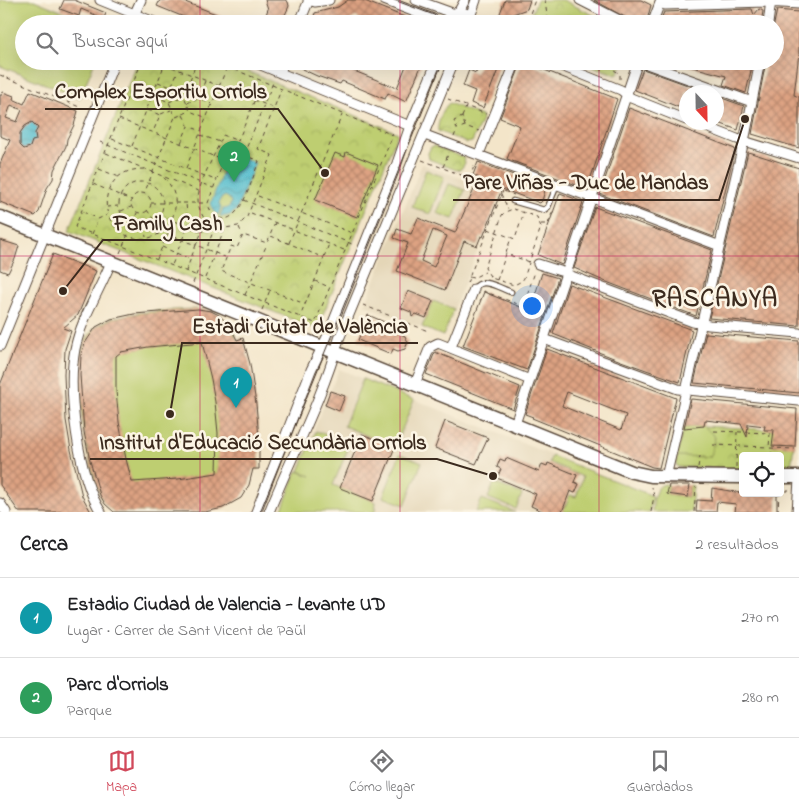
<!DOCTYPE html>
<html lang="es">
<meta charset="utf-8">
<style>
:root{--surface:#fff;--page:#f2f2f2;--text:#202124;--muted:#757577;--line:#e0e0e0;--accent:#d1495b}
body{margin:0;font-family:"Indie Flower",sans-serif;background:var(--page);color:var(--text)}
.controls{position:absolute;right:15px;bottom:15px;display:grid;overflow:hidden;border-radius:5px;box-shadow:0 5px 20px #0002}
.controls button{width:45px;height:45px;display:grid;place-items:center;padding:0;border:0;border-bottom:1px solid var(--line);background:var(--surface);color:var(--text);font:25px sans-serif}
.compass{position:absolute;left:679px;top:85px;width:45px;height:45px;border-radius:50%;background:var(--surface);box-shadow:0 5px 20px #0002;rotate:158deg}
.you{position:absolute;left:531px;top:305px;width:18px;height:18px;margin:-12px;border:4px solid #fff;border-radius:50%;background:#1a73e8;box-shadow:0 0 0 8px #1a73e833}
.badge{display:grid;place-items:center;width:32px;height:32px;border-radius:50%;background:var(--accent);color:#fff;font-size:16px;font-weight:700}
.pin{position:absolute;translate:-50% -41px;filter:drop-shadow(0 1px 2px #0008)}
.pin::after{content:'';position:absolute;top:26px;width:18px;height:15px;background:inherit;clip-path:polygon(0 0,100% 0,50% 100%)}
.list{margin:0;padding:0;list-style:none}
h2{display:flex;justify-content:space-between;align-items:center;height:65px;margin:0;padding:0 20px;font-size:21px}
h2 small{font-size:16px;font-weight:400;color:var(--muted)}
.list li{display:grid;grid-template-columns:32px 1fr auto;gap:15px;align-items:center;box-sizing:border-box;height:80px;padding:0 20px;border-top:1px solid var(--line)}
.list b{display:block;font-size:19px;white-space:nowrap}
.list p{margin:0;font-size:16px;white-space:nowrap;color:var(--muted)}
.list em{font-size:16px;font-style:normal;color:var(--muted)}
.icon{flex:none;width:28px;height:28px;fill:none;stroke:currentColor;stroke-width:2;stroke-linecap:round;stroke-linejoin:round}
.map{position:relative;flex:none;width:799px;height:512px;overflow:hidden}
.search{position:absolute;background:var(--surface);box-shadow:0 5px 20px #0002;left:15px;right:15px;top:15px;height:55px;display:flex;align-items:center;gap:12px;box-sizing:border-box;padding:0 18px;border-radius:28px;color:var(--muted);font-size:19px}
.sheet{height:225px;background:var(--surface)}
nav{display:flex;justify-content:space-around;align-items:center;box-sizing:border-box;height:70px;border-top:1px solid var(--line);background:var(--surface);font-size:14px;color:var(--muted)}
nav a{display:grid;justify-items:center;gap:2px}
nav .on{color:var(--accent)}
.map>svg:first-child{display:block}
.built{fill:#e4d6b7}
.grass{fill:#bece71;stroke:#7c7c48}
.park{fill:url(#park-crowns);stroke:#7c7c48}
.water{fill:url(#water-waves);stroke:#467376}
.building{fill:url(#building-cross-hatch);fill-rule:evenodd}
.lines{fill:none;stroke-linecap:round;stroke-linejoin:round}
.lane-casing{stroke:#574638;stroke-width:7}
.street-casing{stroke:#574638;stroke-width:11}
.secondary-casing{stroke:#574638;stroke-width:15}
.path{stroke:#574638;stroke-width:1;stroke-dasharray:4 4;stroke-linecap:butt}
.lane{stroke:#fff;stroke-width:4.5}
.street{stroke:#fff;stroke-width:9}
.secondary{stroke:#fff;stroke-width:12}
.tram{stroke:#3b2a1e;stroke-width:1}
.grid{fill:none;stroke:#c2185b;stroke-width:1;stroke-opacity:0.55}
.labels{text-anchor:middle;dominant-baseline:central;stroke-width:5;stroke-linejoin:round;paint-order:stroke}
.district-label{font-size:25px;font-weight:bold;letter-spacing:1px;fill:#3b2a1e;stroke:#fcf5e5}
.leader{fill:none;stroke:#3b2a1e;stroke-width:2}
.callout-dot{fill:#3b2a1e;stroke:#fcf5e5;stroke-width:2}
.callout-label{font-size:21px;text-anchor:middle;font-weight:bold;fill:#3b2a1e;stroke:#fcf5e5;stroke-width:5;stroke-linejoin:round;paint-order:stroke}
</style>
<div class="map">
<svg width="799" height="512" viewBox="0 0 799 512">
<defs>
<pattern id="park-crowns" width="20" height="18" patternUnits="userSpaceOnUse" patternTransform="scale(1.25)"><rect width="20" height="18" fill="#bece71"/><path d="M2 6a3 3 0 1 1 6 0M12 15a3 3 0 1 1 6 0" fill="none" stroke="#a4b161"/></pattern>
<pattern id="water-waves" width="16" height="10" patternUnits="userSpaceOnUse" patternTransform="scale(1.25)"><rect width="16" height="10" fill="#51bccd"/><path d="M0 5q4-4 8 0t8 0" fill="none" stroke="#4499a6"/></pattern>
<pattern id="building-cross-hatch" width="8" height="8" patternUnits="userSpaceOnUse" patternTransform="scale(1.25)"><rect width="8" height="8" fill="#dda282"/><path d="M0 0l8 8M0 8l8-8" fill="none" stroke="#b4846a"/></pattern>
</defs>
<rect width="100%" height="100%" fill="#fcf5e5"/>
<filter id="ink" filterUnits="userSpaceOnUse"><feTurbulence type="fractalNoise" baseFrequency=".02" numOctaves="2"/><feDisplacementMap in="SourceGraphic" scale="10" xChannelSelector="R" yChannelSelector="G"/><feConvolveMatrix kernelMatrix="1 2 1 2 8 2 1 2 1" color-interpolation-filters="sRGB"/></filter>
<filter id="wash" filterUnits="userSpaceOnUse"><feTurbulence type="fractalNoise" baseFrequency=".0096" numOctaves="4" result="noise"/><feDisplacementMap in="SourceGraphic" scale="20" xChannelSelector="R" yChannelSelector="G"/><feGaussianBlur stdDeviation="1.12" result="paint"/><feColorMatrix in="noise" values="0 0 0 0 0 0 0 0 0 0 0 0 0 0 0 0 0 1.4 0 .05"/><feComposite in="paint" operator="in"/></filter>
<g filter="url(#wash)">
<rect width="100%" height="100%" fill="#f3e5c9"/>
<!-- built -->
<path class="built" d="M422,164L501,193L443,336L365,305Z
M339,369L653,496L649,512H375L376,502L297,471Z"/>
<!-- grass -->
<path class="grass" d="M0,0H34L93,24H24V61H95L80,98L0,66Z
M426,170L444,177L430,214L412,207Z
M449,184L465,190L453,219L437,213Z
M433,301L454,309L443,336L422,327Z
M196,309C216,310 232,320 237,340L243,338C254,382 259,424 259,469H252C248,512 207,512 172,512C153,512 134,512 114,512C108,507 103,502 100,495C86,464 74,381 82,349C85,339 91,330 100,324C119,311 172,310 196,309Z
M363,379L414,400L395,447L344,426Z
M704,426L715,436L710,457L698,456L695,468L678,467L676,461L683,428Z
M316,431L350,444L333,485L376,502L375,512H281L297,471L311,476L299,471Z
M400,454L422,462L405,505L383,497Z
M552,456L653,496L649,512H563L570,495L576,497L583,477L549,462Z
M494,483L522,494L516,509L488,498Z
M665,484L669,485L667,494L688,497L690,485L693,486L691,512H652C654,501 653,486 665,484Z
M482,499L515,512H476Z"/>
<!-- park -->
<path class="park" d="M537,0H563L611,24H527Z
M138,61H222L398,133L317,329L69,231Z
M579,61H624L617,75Z
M449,103L481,116L482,120L472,142L467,143L438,131C437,123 443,108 449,103Z
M434,146L463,157L465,163L461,169L456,170L429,159L428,153L431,147Z
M704,426L775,430L794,445L791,468L787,470H780V456H743V469L678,467L676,464L677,456L710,457L715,437Z"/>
<!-- water -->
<path class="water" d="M32,122L37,127L41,138L30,147L23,148L20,144C19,134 21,126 32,122Z
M230,152L255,163L237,209C232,215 228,217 220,216L223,209C228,209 231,206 231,202L229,198L225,196L220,199L219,204L221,208L218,215L213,211L211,203Z"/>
<g id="blocks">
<!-- building -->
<path class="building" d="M64,0H74L106,13L103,21L97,19L98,16L81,9L79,16L60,9Z
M160,0H180L221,16L234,24H201L157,6Z
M265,0H285L288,2L289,6L281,24H263L268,9Z
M348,0H362L417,22V24H372L356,17L343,24H311L315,13L338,7Z
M505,0H530L527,9L513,14L509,24H496Z
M594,0H641L651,5L646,24H637Z
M752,9L754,15L759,9L763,11L761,24H659L664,12Z
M777,10L799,12V53L794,95L799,97V148L752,134L766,61H775L774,24Z
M298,61H329L397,88L408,61H416L422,64L406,102L388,93L385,99L342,81L340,84L317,76L302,69Z
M480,61H486L499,67L483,108L471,103L475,91L463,86L469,70L476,73Z
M522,61L617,99L587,189L507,159L520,126L500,118Z
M678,61H753L746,93L723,85L726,76L678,63Z
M643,69L707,92H686V110L635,90Z
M30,91L78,111L74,125L67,139L66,146L54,170L53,179L47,188L39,212L35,216L0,202V164L10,140L0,136V95H2L3,92L14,96L13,99L24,104ZM11,105L22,110L17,122L6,118ZM32,122L38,128L35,133L36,140L32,141L30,147L24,149L20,145V133L25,126Z
M716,96L744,106L738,130L716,122Z
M629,108L735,149L714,237L600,194Z
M346,152L378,165L357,217L315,200L335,153L345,157Z
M748,152L799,168V326L709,318Z
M478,162L546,187L542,201L540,203L502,189L483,237L481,236L477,246L464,241L445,290L397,271L408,243L394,238L397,229L411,234L418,218L455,233L479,178L473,175ZM433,230L447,236L434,267L421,261Z
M560,193L583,202L562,265L538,255Z
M595,207L712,250L696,316L604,281L574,268Z
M0,240L19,246L15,259L8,273L0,270Z
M53,254L96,271L78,315L63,328L71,331L65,349L64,375L66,420L71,450L82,496L91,512H19L0,485V385Z
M542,273L558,278L527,370L463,346L484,292L530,311Z
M569,284L692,330L680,382L621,361L553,334Z
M408,291L433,301L426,318L416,314L412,317L411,312L401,308Z
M198,309L211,311L219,315L230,326L237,340L243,338L250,364L256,404L259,438V469H253L249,485L241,498L223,508L205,512H114L105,504L100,495L90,461L84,432L80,375L81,355L85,343L96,327L111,319L134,314ZM202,342L211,379L215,402L218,433L217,473L178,479L132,482L126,459L119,422L116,391V356L121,352L148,347Z
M368,315L401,329L399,333L405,336L408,342L405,349L398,351L393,349L391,354L358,340Z
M706,333L799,341V393L694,383Z
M547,349L676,398L659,468L652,467L532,418L533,417L525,414ZM567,392L626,415L621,430L562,406Z
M435,352L520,387L513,409L426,374Z
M330,391L345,396L339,411L325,405Z
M691,399L797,409L795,447L772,446L774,430H764L765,426L748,424L747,437L741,424L705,420L704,426L684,428Z
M445,421L488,438L476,464L435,448Z
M362,434L395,447L373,501L340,488Z
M506,458L539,472L542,464L547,466L548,463L577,475L574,482L579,484L575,493L570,491L562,512H544L531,506L536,494L497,478L501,469L497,467L500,459L505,461Z
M669,485H690L688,497L667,494Z
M712,488L742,493L777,495V512H735L736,504L717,502L716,512H696L697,500L711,501Z"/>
</g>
</g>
<g filter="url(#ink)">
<use href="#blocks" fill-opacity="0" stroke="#574638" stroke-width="1"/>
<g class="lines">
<!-- lane casing -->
<g class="lane-casing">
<path id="lane" d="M513,201L544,210L548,207L557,185
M474,289C482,276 499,288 511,292"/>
</g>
<!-- street casing -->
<g class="street-casing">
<path id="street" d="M100,0L159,24
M308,0L315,2L329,0
M384,0L433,19L440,24
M416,0L452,13
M580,0L627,24
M665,5L766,2L799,4
M459,11L465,0
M470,17L476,0
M130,24L141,0
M299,24L309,0
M445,24L449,16L459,11L468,14L473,24
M652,24L661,0
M768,24L771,0
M251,61L410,126
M549,61L621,90L631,98L686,120
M644,63L752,102
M280,73L284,61
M694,122L737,139L799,158
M425,135L720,246
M481,149L516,61
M538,264L560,271
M566,274L693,322L709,325L799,333
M544,339L678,389L799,401
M0,346L115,61
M451,347L474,289
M415,384L430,347L438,343L530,380
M515,424L638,61
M666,477L746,132L760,61
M0,503L6,512
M101,512C78,477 67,391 75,349C81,319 100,290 111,262
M256,512L311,370L328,335L396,166L410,126L437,61
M269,512C292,455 322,399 339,339L454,61
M797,512L799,479"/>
</g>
<!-- secondary casing -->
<g class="secondary-casing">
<path id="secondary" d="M0,217L632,472L651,476L743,477
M780,477H799"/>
</g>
<!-- path -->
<path class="path" d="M545,0L548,24
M523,24L525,18L528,19L535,0
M540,24L546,17
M142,61L75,227L315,323L393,135L214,61
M157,61L274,108
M197,61L184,96L190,111L207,118
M601,61L620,74V79
M601,71L604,61
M0,75L82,108
M205,81L198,99L212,104
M158,82L171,87L178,71
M133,87L169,102L175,117L144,194
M172,88L176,98
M448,99L486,114
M169,102L184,96
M187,103L197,99
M148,110L160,115L153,132
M161,114L171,110
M183,115L188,125
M176,117L190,111
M462,117L466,107
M119,119L223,160
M465,126L462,117L454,121L457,129L465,126L479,131
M200,135L220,142
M454,137L457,129
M112,139L215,180
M100,142L213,188
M181,143L188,126L202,131
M132,146L166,61
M228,149L259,161C253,175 241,226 219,218C213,216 209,210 208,203Z
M106,153L199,191
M244,154L274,80
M422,160L514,195
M443,167L449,152
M186,168L227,67
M99,169L119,177
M144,169C134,169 124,171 116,179C99,196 105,227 128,236C165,251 193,202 162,176
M470,178L475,163
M119 204a22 22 0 1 1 44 0a22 22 0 1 1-44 0Z
M93,184L131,200
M131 203a10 10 0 1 1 20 0a10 10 0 1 1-20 0Z
M501,194L508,209
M258,196L352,233
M244,200L352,244
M151,203H207
M107,207L118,206
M513,209L537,217L541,227L524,278L522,281L514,285L491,278L485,268L502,215L505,212Z
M147,210L162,231L182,240L188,226L186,203
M121,211L131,207
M83,212L97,218
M251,213L344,250
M161,214L171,220L202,232L196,245L182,240L172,265
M275,223L267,243L243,235L237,248L231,246L221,271L305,304
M541,224H548L553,210
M114,225L123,218
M144,227L146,237
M239,227L242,234
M488,229L515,239L524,212
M202,232L206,221C201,214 198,207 198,199C198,183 217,151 223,135L238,141L262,82
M92,234L98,219L107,215
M271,236L324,258L300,317
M289,243L342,115
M162,247L190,259
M120,253L137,213
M506,253L511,238
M324,257L329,244
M157,259L167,235
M186,271L196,245L225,257
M469,277L473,278L485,272
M205,278L225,228L238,226L247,217L272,155L258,149L281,90
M497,280L506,254L530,262
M315,281L329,287
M193,283L218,219
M467,283L503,191
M483,291L523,306L535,272
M245,295L267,244
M363,305L428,331
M262,310L270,290
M714,431L770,433L769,448L795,449
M713,445L769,447
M771,456L772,449
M698,467L700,456
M736,467L737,432
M780,490H786
M780,493H787V490H789
M651,512L654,496L652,487
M694,512L696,487
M778,512L779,493"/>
<!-- lane -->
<use href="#lane" class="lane"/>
<!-- street -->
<use href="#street" class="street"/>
<!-- secondary -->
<use href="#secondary" class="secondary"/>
<!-- tram -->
<path class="tram" d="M394,0L434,15L444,24
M260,512L443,61"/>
</g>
</g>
<!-- grid -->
<path class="grid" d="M200,0V24M400,0V24M599,0V24M200,61V512M400,61V512M599,61V512M0,256H799"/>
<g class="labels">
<!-- district labels -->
<g class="district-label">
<text x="715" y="300">RASCANYA</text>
</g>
</g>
<!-- callouts -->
<path class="leader" d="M325 173L278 109H45M745 119L719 200H453M63 291L103 240H232M170 414L182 343H418M493 476L437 459H90"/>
<g class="callout-dot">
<circle cx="325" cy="173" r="5"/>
<circle cx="745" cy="119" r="5"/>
<circle cx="63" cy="291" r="5"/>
<circle cx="170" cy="414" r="5"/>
<circle cx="493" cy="476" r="5"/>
</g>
<g class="callout-label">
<text x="161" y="98">Complex Esportiu Orriols</text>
<text x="586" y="189">Pare Viñas - Duc de Mandas</text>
<text x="168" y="230">Family Cash</text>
<text x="300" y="333">Estadi Ciutat de València</text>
<text x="263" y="449">Institut d'Educació Secundària Orriols</text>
</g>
</svg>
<div class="controls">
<button><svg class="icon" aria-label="locate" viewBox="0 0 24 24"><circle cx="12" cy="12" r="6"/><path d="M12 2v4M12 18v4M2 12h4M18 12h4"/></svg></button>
</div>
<svg class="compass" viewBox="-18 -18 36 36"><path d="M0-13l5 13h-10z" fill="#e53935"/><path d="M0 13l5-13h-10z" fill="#757577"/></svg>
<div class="you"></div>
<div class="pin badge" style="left:236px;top:408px;background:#0f9aa8">1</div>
<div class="pin badge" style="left:234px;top:182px;background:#2e9e5b">2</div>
<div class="search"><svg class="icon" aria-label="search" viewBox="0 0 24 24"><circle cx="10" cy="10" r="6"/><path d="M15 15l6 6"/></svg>Buscar aquí</div>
</div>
<section class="sheet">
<h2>Cerca<small>2 resultados</small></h2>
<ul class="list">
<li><span class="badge" style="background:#0f9aa8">1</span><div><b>Estadio Ciudad de Valencia - Levante UD</b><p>Lugar · Carrer de Sant Vicent de Paül</p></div><em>270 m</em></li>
<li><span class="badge" style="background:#2e9e5b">2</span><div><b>Parc d'Orriols</b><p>Parque</p></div><em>280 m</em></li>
</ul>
</section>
<nav>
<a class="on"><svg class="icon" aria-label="map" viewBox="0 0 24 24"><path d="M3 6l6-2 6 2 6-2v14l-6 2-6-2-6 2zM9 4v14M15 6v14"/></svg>Mapa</a>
<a><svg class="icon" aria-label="directions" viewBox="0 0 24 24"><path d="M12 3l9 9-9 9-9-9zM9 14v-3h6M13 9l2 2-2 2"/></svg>Cómo llegar</a>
<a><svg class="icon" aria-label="saved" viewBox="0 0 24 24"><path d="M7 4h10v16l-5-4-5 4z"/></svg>Guardados</a>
</nav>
